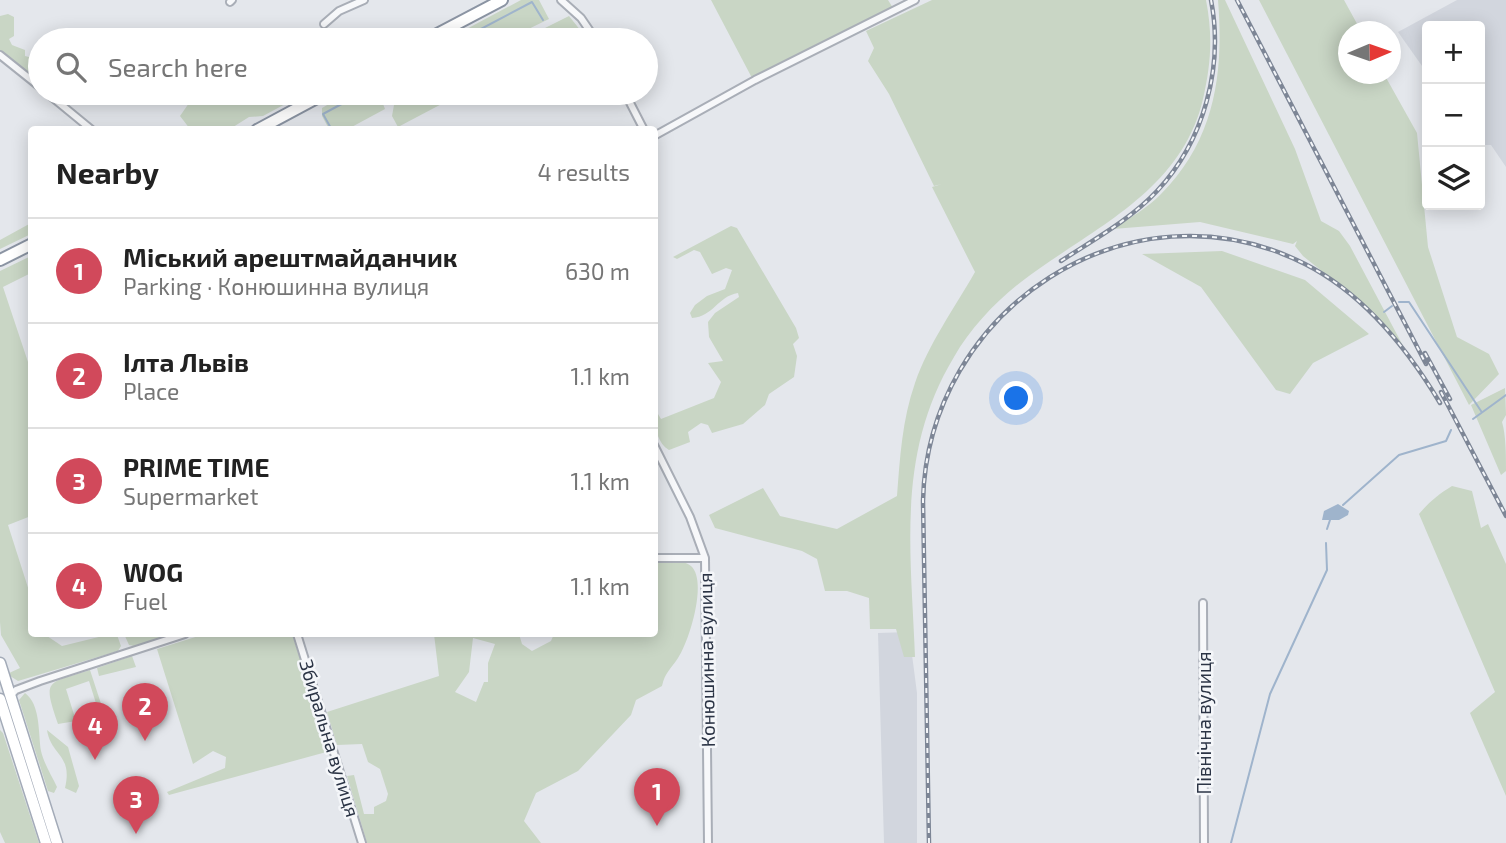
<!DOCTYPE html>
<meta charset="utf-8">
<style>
:root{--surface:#fff;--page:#f2f2f2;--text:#222;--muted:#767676;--line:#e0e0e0;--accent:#d1495b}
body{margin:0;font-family:"Exo 2",sans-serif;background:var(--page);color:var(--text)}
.controls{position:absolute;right:21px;top:21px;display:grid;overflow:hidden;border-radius:7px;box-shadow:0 4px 18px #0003}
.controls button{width:63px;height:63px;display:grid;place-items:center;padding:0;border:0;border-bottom:2px solid var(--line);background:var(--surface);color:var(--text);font:35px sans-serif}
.compass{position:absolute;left:1338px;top:21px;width:63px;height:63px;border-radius:50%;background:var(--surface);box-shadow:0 4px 18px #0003;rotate:88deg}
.you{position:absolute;left:1017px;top:399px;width:24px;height:24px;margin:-18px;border:5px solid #fff;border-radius:50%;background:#1a73e8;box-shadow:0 0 0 10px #1a73e833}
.badge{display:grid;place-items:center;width:46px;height:46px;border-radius:50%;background:var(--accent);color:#fff;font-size:23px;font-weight:700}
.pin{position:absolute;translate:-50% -58px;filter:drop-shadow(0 2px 4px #0008)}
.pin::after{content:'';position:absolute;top:37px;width:24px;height:21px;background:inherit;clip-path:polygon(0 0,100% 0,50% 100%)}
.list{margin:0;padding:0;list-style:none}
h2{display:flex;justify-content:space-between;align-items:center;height:91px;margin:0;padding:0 28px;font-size:30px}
h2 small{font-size:23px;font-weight:400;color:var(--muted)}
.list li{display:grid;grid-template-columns:46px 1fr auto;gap:21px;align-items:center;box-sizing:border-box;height:105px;padding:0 28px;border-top:2px solid var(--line)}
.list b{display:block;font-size:26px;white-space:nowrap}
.list p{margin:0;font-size:23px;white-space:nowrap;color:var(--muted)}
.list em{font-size:23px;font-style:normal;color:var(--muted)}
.icon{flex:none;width:38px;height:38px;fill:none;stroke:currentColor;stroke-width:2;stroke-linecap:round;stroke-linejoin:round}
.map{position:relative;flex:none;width:1506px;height:843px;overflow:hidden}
.search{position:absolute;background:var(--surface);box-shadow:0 4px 18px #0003;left:28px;top:28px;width:630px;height:77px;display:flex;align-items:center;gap:18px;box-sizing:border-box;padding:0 24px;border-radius:38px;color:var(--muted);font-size:26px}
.panel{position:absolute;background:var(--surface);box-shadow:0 4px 18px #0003;left:28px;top:126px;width:630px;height:511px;border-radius:7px}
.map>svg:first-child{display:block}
.built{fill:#d2d6de}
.green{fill:#c9d6c5;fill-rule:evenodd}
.water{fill:#9fb4cc}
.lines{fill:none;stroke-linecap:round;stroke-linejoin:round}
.stream{stroke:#9fb4cc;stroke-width:2}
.street-casing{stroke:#a9aeb7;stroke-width:10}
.primary-casing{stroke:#a3abb8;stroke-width:13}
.highway-casing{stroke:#8b94a3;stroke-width:14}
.street{stroke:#f7f8fa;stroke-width:6}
.primary{stroke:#fff;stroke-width:10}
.highway{stroke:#fff;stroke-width:10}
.rail-casing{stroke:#7d8696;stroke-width:4.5}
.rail{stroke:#f4f6f9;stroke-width:2;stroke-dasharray:5;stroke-linecap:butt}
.labels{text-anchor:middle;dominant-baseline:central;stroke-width:5;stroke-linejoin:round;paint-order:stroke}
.street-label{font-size:19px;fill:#2b3445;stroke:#f4f6f9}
</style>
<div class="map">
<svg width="1506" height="843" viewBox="0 0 1506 843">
<rect width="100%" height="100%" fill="#e4e7ec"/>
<!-- built -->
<path class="built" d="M1457,0H1506V167L1491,145H1480V26H1427V73L1398,32Z
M909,632L917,693V843H884L878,633Z"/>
<!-- green -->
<path class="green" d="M521,0H539L549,19L506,40H446Z
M711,0H888L893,8L752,78Z
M932,0H1206C1213,36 1211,64 1203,99C1181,193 1090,229 1021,282C995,302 970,329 954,357C896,453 911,551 915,657H904L896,629H870L869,598L847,591H825L817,559L802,551L715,528L709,515L763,488L780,516L837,529L897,496C900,458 902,420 915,383C929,343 954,309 975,272L932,187L942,184L934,186L889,94L868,61L874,48L866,31Z
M1218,0H1225L1295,149L1321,221L1339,231L1350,246L1410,359L1369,309L1303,256L1295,246L1297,241L1293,244L1200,222L1113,229C1129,218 1148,208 1161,194C1215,140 1224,73 1218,0Z
M1259,0H1344L1361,31L1348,32V74H1384L1417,133L1428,247L1457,337L1489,354L1499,374L1469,405Z
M8,14L14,17V36L9,39L12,45L25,50V56L33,58L40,70V78L26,74L0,52V16Z
M569,16L581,31L564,40H521Z
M196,93H292L289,102L263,116L249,117L230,129H190L180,116Z
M348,93H404L383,104L385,109L348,129H329L322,116V108Z
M417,93H451L453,98L398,127L392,116L394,105Z
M31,223V234L0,249V240Z
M731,226L737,228L796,328L799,338L793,344L797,356L794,377L769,394L765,405L743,424L712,433L708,425L701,423L688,432L690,442L669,450C656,442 654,424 655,409L661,419L714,398L721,382L708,363L723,361L709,337L708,322L715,313L739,297L738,293C718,296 713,317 692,318L690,313L695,305L707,296L725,289L732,270L726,268L712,274L700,252L694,250L677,259L673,257Z
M1222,251L1305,280L1369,334L1313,363L1290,394L1276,390L1201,287L1142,254Z
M31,256V273L3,287L31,371V516L8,525L31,597L32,634H44L62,646L111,634L117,635L121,646L118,651L18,681L7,674L20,668L1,635L0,622V271Z
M1505,388L1506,415L1502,422C1506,435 1506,456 1506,471L1501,475L1471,405Z
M1452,486L1472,491L1481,528L1488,524L1506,564V796L1470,713L1495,692L1419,514C1429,502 1439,494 1452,486Z
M655,562C665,561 683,559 691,566C708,581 689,642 678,658C671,669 665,672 662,686L636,700L631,715L578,771L536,793L524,821L541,843H367L347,776L354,775L364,814H374V807L386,801L388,794L380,769L368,762L362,744L337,745L327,712L439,676L434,634H519L522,644L532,651L551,641L554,634H654ZM473,638L495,644L488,663V682H484L476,702L455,692L469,672Z
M124,634H172L134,646L129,645Z
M205,634H292L330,751L169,795L167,792L225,768L226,757L213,751L193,764L157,649Z
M132,656L136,667L99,676L97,668Z
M90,670L105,716H100L89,681L66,689L76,721L58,724C42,678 47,684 90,670Z
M25,693C41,705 38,733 41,751C44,764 52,776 57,787L54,793L48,791L19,700Z
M0,730L3,733L39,843H5L0,832Z
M47,730L68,747L79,786L76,793L65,788C73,754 51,756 47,730Z"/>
<!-- water -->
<path class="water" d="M1338,504L1349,511L1348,515L1339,520H1322L1324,511Z"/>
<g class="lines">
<!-- stream -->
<path class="stream" d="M484,29L490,40
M460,40L532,2L543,20
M332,130L323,114L362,93
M1399,302H1409L1481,411
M1384,312L1392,306
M1473,419L1506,395
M1343,505L1399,455L1446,441L1451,430
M1327,529L1330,520
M1231,843L1270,694L1327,570L1326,543"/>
<!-- street casing -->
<g class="street-casing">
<path id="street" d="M561,0L581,18L596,40
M230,2L232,0
M324,24L339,11L364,0
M0,55L40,87
M47,93L92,130
M625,93L644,130
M654,136L755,80L915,0
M654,445L690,517L705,558L708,843
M654,558H705
M1203,603L1204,843
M297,634L362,843
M10,696L16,690L40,681L185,634"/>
</g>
<!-- primary casing -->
<g class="primary-casing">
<path id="primary" d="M0,663L57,843
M0,699L46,843"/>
</g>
<!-- highway casing -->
<g class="highway-casing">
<path id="highway" d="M426,40L502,0
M257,130L326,93
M0,260L32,244"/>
</g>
<!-- street -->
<use href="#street" class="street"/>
<!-- primary -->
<use href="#primary" class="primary"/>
<!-- highway -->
<use href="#highway" class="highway"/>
<!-- rail casing -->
<g class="rail-casing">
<path id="rail" d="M1237,0L1426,364
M1061,261C1093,240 1130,220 1157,191C1204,141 1224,67 1211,0
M1425,353L1450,399
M1441,392L1506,516
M929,843L923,501C927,310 1129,175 1305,264C1364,294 1407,348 1440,403"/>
</g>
<!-- rail -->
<use href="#rail" class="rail"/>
</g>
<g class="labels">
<!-- street labels -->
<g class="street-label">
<text transform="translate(706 660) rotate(-91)">Конюшинна вулиця</text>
<text transform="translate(1203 723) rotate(-90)">Північна вулиця</text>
<text transform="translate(330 738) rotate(73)">Збиральна вулиця</text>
</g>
</g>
</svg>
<div class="controls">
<button>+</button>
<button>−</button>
<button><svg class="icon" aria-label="layers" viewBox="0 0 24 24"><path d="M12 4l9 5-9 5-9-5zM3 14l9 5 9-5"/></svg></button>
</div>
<svg class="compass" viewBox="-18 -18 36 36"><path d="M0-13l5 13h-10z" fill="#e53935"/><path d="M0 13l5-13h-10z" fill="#767676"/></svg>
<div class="you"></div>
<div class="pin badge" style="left:657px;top:826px">1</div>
<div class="pin badge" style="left:145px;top:741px">2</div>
<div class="pin badge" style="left:136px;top:834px">3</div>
<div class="pin badge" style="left:95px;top:760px">4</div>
<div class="search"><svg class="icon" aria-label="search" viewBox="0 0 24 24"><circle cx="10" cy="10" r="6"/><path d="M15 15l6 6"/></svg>Search here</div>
<section class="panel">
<h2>Nearby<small>4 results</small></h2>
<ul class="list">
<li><span class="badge">1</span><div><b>Міський арештмайданчик</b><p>Parking · Конюшинна вулиця</p></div><em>630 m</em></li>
<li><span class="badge">2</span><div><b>Ілта Львів</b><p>Place</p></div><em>1.1 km</em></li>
<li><span class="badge">3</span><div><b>PRIME TIME</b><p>Supermarket</p></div><em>1.1 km</em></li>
<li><span class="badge">4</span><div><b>WOG</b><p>Fuel</p></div><em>1.1 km</em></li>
</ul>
</section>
</div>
